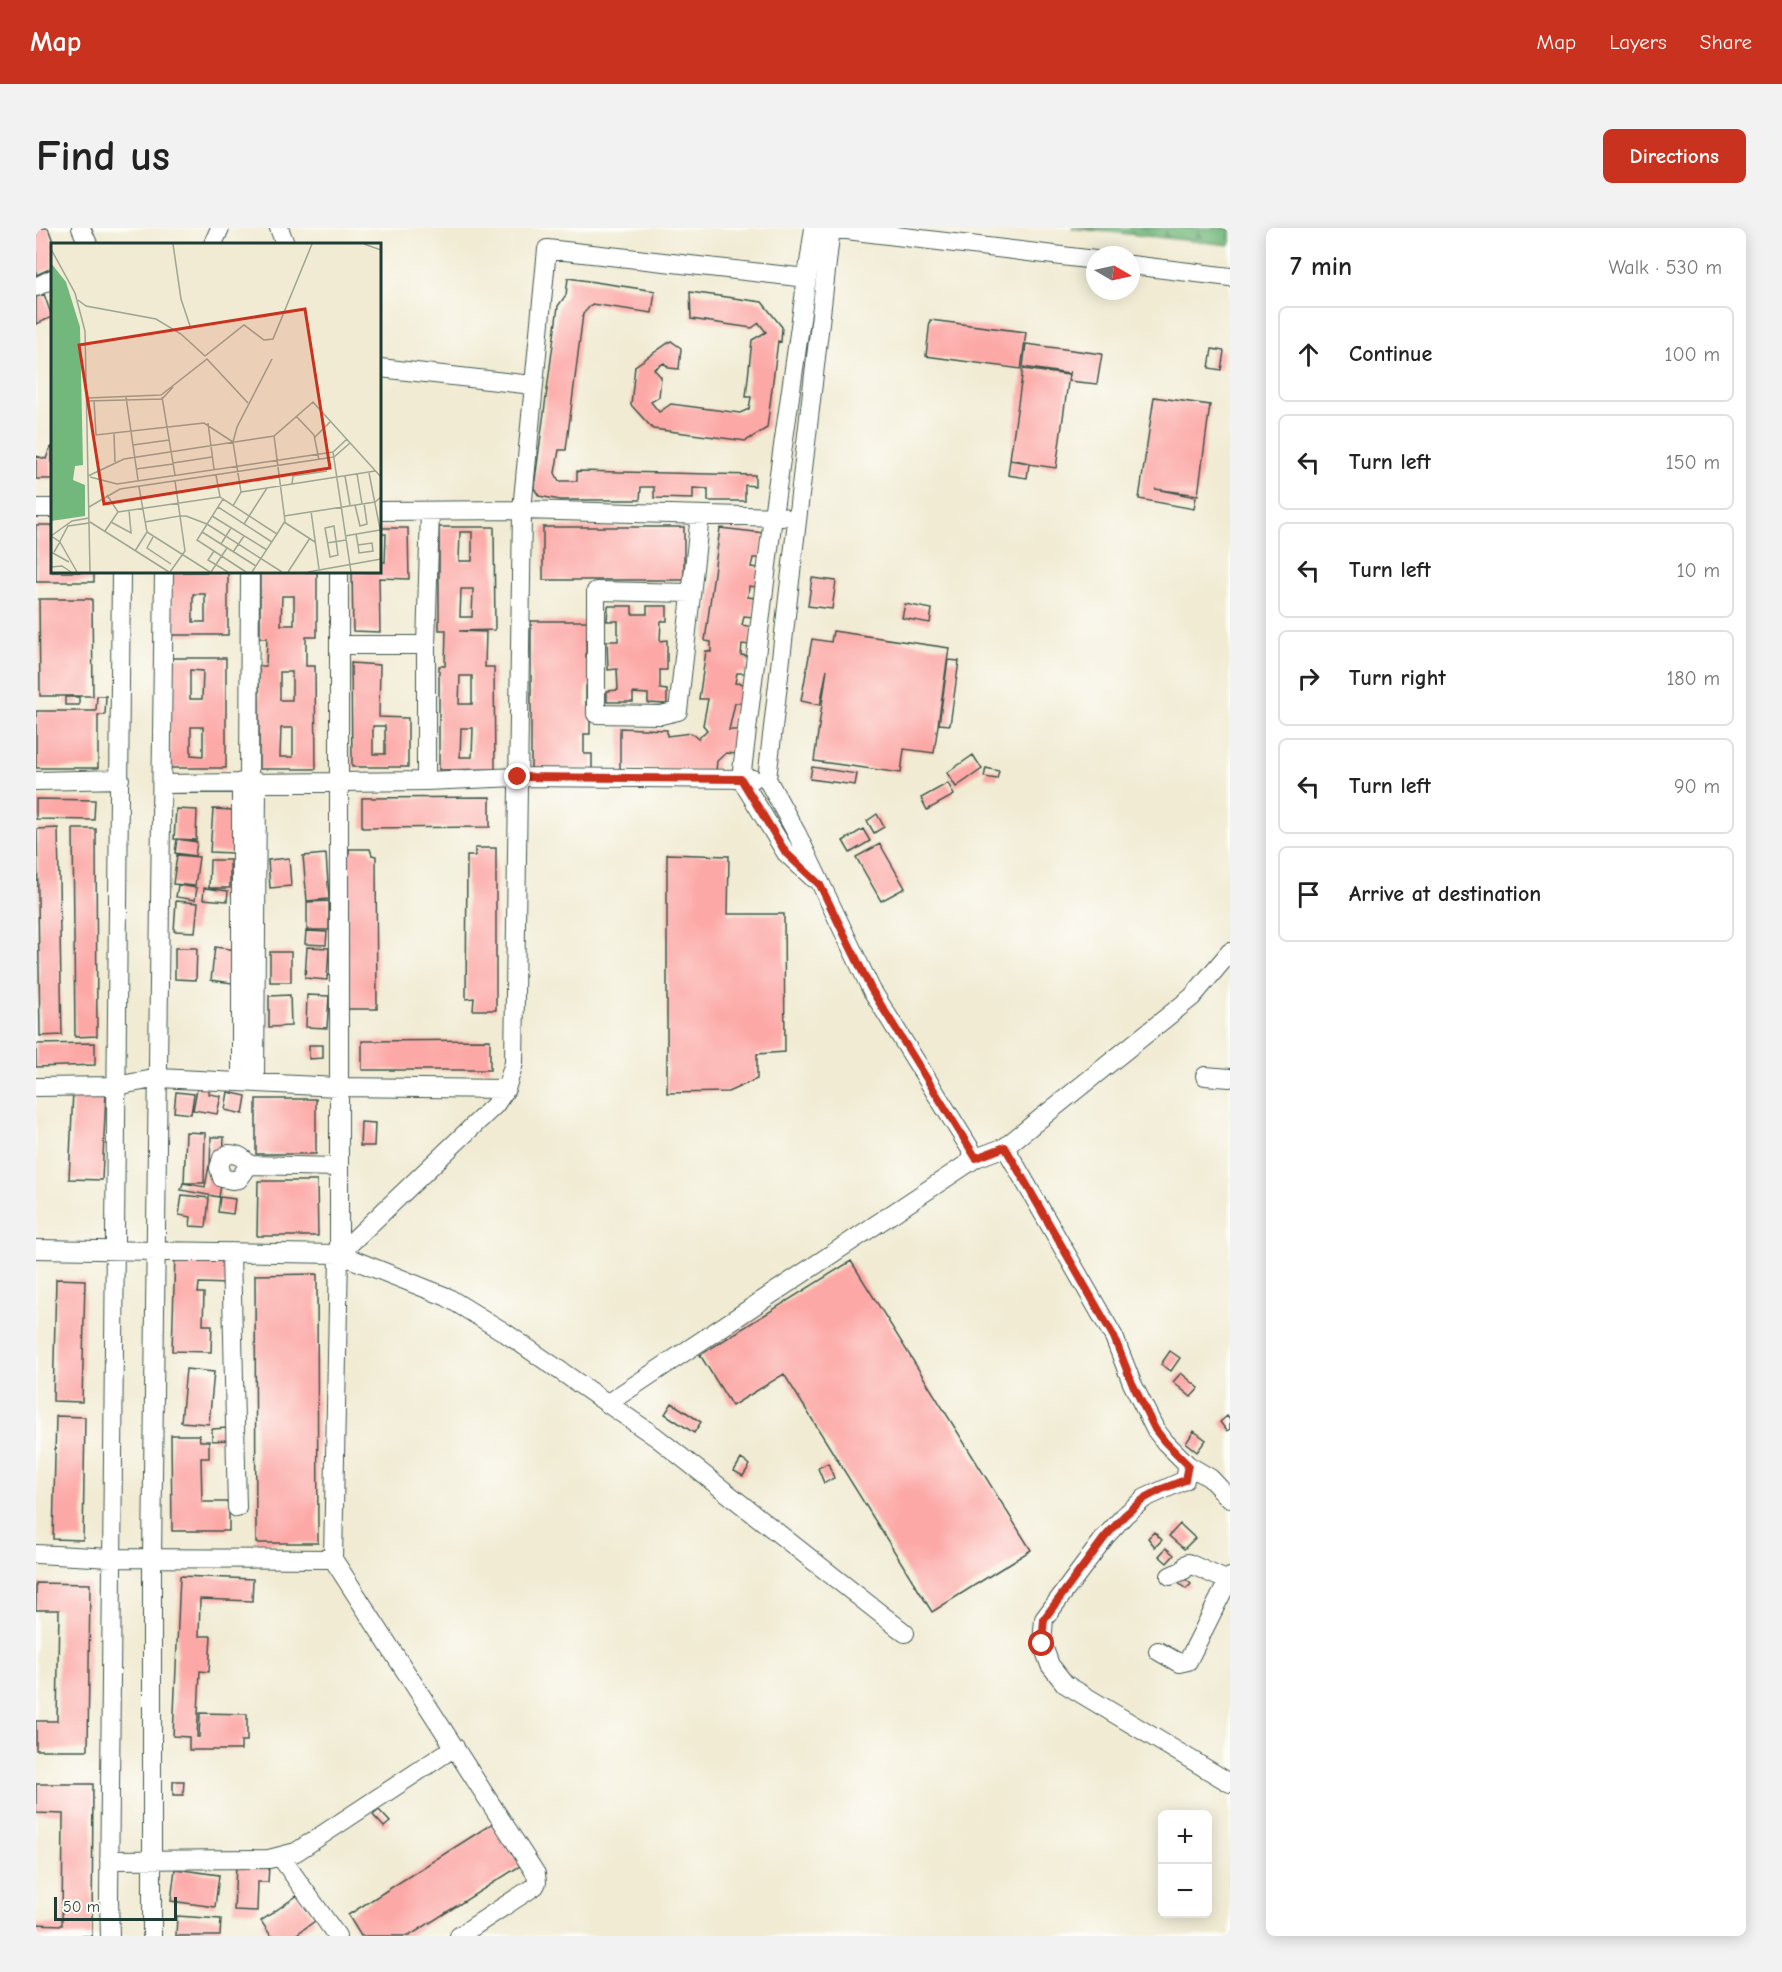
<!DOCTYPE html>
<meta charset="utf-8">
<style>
:root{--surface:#fff;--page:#f2f2f2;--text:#222;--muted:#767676;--line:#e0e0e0;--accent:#c8321e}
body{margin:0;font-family:"Comic Neue",sans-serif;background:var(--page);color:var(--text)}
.controls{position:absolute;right:18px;bottom:18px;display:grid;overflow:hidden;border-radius:9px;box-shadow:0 3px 15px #0003}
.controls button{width:54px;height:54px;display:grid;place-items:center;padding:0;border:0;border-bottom:2px solid var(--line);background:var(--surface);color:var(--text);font:30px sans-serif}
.compass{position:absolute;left:1050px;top:18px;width:54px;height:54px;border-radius:50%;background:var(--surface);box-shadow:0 3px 15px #0003;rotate:99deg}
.scale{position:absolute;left:18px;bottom:15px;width:123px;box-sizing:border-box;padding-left:6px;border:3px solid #1f3d34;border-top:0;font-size:16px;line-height:21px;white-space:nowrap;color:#1f3d34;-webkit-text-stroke:4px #fdfcf7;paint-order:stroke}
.stop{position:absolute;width:18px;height:18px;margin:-14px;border:4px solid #c8321e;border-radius:50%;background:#fff}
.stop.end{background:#c8321e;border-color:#fff;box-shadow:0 2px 6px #0008}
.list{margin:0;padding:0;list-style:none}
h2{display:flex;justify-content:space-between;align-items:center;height:78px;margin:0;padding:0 24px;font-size:26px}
h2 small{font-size:20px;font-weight:400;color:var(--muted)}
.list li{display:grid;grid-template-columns:39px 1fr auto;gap:18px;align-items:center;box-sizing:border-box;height:96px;margin:0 12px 12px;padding:0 12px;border:2px solid var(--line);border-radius:9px}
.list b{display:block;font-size:22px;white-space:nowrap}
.list em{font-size:20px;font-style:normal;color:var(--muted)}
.icon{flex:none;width:33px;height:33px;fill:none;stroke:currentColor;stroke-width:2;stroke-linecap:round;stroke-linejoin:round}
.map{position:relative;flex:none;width:1194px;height:1708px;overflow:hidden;border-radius:9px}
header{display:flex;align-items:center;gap:36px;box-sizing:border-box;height:84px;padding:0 30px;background:var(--accent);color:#fff}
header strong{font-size:28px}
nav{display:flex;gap:33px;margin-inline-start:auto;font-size:21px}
.intro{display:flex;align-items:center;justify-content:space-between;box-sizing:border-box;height:144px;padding:0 36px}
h1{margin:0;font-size:42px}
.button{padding:15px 27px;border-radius:9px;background:var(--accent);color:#fff;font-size:21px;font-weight:700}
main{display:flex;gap:36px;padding:0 36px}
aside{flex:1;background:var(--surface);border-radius:9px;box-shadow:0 3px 15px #0003}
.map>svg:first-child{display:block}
.forest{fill:url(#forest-firs);stroke:#487a58;stroke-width:1.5}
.building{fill:#fca8a6;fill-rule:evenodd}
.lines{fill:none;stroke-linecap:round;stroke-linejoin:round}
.minor-casing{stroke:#3e574c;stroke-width:20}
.minor{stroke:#fff;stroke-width:18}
.route{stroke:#c8321e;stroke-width:8}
.inset-road{fill:none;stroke:#9da593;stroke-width:1.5}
.view{fill:#c8321e;fill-opacity:0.15;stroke:#c8321e;stroke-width:3}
.inset-edge{fill:none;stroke:#1f3d34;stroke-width:3}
</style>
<header>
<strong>Map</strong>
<nav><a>Map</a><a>Layers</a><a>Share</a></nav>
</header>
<div class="intro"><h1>Find us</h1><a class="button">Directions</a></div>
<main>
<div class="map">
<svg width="1194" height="1708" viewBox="0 0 1194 1708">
<defs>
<pattern id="forest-firs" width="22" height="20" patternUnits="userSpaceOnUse" patternTransform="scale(1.5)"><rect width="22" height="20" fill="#72b77c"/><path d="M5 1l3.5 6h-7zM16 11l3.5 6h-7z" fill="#5d9666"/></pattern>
</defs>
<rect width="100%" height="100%" fill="#fdfcf7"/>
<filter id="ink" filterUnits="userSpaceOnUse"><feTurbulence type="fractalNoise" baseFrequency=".0167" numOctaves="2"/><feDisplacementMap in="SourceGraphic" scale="12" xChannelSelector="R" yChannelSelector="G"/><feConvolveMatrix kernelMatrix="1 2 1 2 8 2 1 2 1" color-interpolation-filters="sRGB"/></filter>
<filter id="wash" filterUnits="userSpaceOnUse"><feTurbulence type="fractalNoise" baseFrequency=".008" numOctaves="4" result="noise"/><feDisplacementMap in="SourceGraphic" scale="24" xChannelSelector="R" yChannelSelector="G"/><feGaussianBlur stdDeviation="1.35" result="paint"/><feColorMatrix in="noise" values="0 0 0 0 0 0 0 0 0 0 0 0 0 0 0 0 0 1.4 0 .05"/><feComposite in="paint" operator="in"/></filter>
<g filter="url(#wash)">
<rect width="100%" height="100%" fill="#f1ebd3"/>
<!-- forest -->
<path class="forest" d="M1036,0H1194V17Z"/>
<g id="blocks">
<!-- building -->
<path class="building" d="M0,0H12L18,16L16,40L0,47Z
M532,50L619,63L616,85L556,76L547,86L530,222H523L519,245L523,253H541V243L719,247V258L709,257V273H672V261L657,260V271L618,270V259H605L604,272H524L503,268L498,260L522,78L530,67Z
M654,64L726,74L746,99L745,114L742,113L731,200L710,213L617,201L595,177L599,138L635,113L645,120L643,141L633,140L628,135L618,141L625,149L623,169L615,174L623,184L635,176L704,185L713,181L715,169H710L716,112L730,104L723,95L716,100L655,91Z
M8,66L16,89L0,96V69Z
M894,92L990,104L985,141L890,128Z
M990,116L1066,126L1061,156L1033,153L1034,143L1033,146L987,139Z
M1176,121L1188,123L1185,142L1173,140Z
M987,141L1033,147L1020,240L993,236L991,250L972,247L974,232L993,235L974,231Z
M1118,169L1174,177L1162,267L1119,261L1160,269L1158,281L1103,271Z
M16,219V251H0V228L10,231L14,220Z
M0,297H16V344H58V354H0Z
M403,299H458L459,402L423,403L450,404L449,439H458L459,541L403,542V438H409L410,402H403ZM424,304H436V333H423ZM425,361H437L436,389H424ZM424,448H436V476H423ZM425,500H437L436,529H424Z
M507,299H648V352H507Z
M344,300H372L373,351L343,350L344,404L317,403L316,344H344V334H349L350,306H344Z
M684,300L728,305L725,330H717L715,339L723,340L721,359L713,358L712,369L719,370L717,389L708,388L706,397L716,399L714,417L706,416L705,427L712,428L710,445H701L699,455L709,456L706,475H699L693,502H703L700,526L690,525L681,533L680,543L584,541V500L631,502V508L655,505L662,511L671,502L667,497L672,471H663L670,423L675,424V414L669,413Z
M135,344H192V407H136ZM157,366H169V394H157Z
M224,344H281V409H270V438H279L280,541H223V438H230L231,410H224ZM246,368H258V397H245ZM244,444H256V472H244ZM245,500H257V529H244Z
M776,350L800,353L796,381L772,378Z
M3,371H56L57,468H4Z
M869,376L896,381L894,395L866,390Z
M572,378H596V386H611V378H631V393H625L624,413L631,412V442H624V461L631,462V476L612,475V466L597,465V474H571V463L582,462L581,441L572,442L571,413H582V393H571Z
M495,393H557V412H550V429H556V458H550V478H554V506H548V526H556V541H495Z
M797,403L913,420L898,525L868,521L865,545L778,533L791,441L784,477L765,473L776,411L795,414Z
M133,430H190V540H134ZM154,442L167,443L166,471H154ZM155,499H167V528L155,527Z
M912,432L923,433L914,497L903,496Z
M315,435L344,437L343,489L372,490V539H316ZM337,498H349V526H337Z
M61,468H70L69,487H62V540H0V483H60Z
M29,469H43V477H29Z
M937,527L946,541L920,559L911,545Z
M776,539L821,546L819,557L774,551Z
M950,540L963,543L961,551L948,549Z
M912,555L918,567L891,582L885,570Z
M454,569V599L326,600V570Z
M0,571L59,572L58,592L0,591Z
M140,581L161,582L160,612L138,611Z
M177,581L198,582L196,625L174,624Z
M841,586L848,599L838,605L831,593Z
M22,600L26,807L4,808L1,601Z
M37,601H60L61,808L39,809Z
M827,601L834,613L814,625L807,613Z
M141,611L161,614L159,628L139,625Z
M844,616L869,660L845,673L820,629Z
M439,620H460V782H437L438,770L430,771L431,628H439Z
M313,621H334L336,627L340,628L341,781H310L309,626H313Z
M290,626L293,671L271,673L267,628Z
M631,626L693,628L692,686H748L749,824L721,826V851L692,864L631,865Z
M141,627L163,629L159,658L137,656Z
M253,630L255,658L234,660L232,632Z
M174,632H194V660H173Z
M142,657L161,660L159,672L140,669Z
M168,660L192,663L191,673L167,671Z
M140,673L162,675L159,704L138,703Z
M293,673V702H271V674Z
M270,703L291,704L290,717L269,716Z
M179,719L200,722L196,755L175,752Z
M271,719L293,720L291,752L269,750Z
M139,720H161L160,752L139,751Z
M234,724H255V754H234Z
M254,767L255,798L233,799V768Z
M271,767L293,768L291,800L270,799Z
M454,812V842H326V813Z
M59,815V837L0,839V816Z
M273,817H287V830L273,831Z
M162,856L174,858L173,866L185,868L181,886L157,882Z
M37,862L70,864L66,952L33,951Z
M140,864L158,866L155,886L138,884Z
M192,864L210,868L207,886L189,882Z
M220,871H280V926H220Z
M325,894L339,895L338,918H324Z
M150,904L169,905L168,955H148Z
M175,909H188L187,937L174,936Z
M173,938L188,940L183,969L145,962L147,955L169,959Z
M222,953H281L282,1008H221Z
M146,967L173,970L170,999L154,998L155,989L143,987Z
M184,969L199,971L197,986L182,984Z
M139,1027L194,1028L193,1056L163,1055L162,1065H168L167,1097H176L175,1124L136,1123Z
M815,1033L995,1322L896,1384L748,1146L696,1178L664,1127Z
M281,1046L282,1315H220L219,1047Z
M20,1051L49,1052L46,1174L17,1173Z
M1134,1123L1144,1130L1135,1143L1125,1136Z
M150,1141L178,1144L173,1196L145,1194Z
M1145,1145L1163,1160L1155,1169L1137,1154Z
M636,1175L665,1194L658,1205L629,1186Z
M20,1188L49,1189L47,1312L17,1311Z
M1191,1188L1194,1192V1201L1191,1203L1184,1194Z
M192,1200V1212L176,1213V1201Z
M1158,1203L1170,1212L1161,1224L1150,1215Z
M135,1207H163L164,1213H173V1230H165L166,1274H193V1303H136Z
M705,1231L714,1237L707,1248L698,1243Z
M792,1235L798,1250L788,1255L782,1240Z
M1144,1296L1159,1310L1148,1321L1133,1308Z
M1118,1304L1126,1312L1119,1319L1112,1310Z
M1130,1320L1138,1327L1131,1335L1123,1328Z
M144,1348L217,1351L216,1373L164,1371L163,1408H175L173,1444L164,1443L161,1509H163L164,1485L211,1486V1513H205V1522H153V1509L137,1508Z
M1146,1348L1155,1356L1150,1361L1141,1354Z
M0,1355L54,1356L52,1522H0V1493H21L23,1382H0Z
M137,1553H148L147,1567H137Z
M0,1556H57L56,1708H0V1696L26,1697L27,1586L0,1585Z
M343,1582L354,1594L348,1599L337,1587Z
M457,1595L484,1638L373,1708H325L312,1687Z
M200,1637L233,1638L232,1654H222L221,1683L198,1682Z
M139,1641L183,1647L179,1679L135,1673Z
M262,1667L279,1693L258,1708H235L225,1693Z
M141,1688L185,1691L184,1708H140Z"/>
</g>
</g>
<g filter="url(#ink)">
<use href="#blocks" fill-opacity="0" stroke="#3e574c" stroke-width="1.5"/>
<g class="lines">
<!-- minor casing -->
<g class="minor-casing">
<path id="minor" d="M45,0L52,16
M243,0L249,16
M794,0L1059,32
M177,16L184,0
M1095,37L1194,49
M0,59L16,51
M344,140L497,157
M0,280H16
M344,283L486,282L747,289
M303,344V1026L297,1331L500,1646L501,1654L499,1658L423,1708
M655,365L560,363V486L625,487L642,483L664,287
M304,417H390
M0,553L84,551
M390,553V417L394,284
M205,554V854
M213,554L214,344
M127,556L390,553L482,549L717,551
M777,650L750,625L705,551L737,288L778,0
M1169,848L1194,850
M219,854L221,554
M0,859L80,858L123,850L302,859L470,861
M969,919L1078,1109L1096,1155L1119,1201L1129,1214L1152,1237L1149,1252L1109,1270L1089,1287L1069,1309L1008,1391L1006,1415L1014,1437L1029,1456L1194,1555
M192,926C202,926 207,929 213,937L203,951L196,952L186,950L183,940L186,930Z
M940,930L969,919L1156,769L1194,724
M213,937L302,939
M0,1021L303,1026L411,1069L468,1104L620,1209L869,1405
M195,1024L201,1280
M303,1026L459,877L470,861L478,835L486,282L511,21L771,50
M572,1175L940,930L835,761L761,606L731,551L795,0
M1152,1237L1174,1250L1194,1271
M0,1326L76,1330L297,1331
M1134,1348L1148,1342L1152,1335L1192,1353
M1122,1423L1143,1435L1152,1433L1194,1349
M244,1628L301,1708
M73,1632L233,1631L260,1624L419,1519
M74,1708L73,1671L85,344
M116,1708V1329L128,344"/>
</g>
<!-- minor -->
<use href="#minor" class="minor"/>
</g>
</g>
<g class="lines" filter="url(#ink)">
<!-- route -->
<path class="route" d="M482,549L705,551L750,625L784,657L835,761L940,930L969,919L1078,1109L1096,1155L1119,1201L1129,1214L1152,1237L1149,1252L1126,1261L1109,1270L1089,1287L1069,1309L1008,1391L1006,1416"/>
</g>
<!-- overview -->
<g transform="translate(15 15)">
<rect width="330" height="330" fill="#f1ebd3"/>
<path d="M0,20L15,39L29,84L32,222L24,223L22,237L34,242V273L0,278Z" fill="#72b77c"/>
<path class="inset-road" d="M122,1L130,56L140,86M313,1L330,7M0,6L24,50L34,88L39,329M27,57L35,63L105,76L130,91L154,113M154,113L193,82L213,97L222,96L261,1M75,154L87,237M111,154L124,232M36,155L110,152L156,116L197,160M43,157L45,192L153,180L182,199M36,158L111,156L122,144M245,173L263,192L268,217M157,180L163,226M63,191L64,219M223,193L234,278L226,291M264,194L279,179M82,202L118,197M282,209L300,329M122,220L161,214M85,226L122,221M318,230L330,291M306,231L311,261M165,232L169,254M37,233L73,216L223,193L262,159L330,234M294,233L299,262M39,234L66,241L282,209L296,196M241,241L242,233L276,228M88,244L96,289L159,329M190,249L324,228M304,262L309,283L316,281L313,260M182,263L190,249L182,199L186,184L221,116M38,264L69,246L283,214L299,200M167,264L221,299M260,268L268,326M67,269L169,254L172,256M161,273L216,307M233,273L324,259L330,254M39,279L118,329M60,279L80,290L78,267M94,279L129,273L124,238M233,279L264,299M193,281L216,245M283,283L287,312L279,314L274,285ZM54,288L67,269L56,252M151,289L205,323M305,291L307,302L308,310L322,308L321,300L307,302M0,293L21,278L38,275M0,293L9,299L3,309M294,293L329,287M102,294L96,305L120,321M9,298L17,283L38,280M9,299L26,329M276,300L295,297M170,301L180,285M84,308L96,289M163,308L157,317L177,329M0,309L18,319M182,309L193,293M0,324L11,323L20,329M119,329L134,308L129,273H135L156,281L231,329M160,329L176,305M195,329L146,297L172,256L226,291L201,329M237,329L259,295M257,329L330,316"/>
<path class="view" d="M254,66L279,225L53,261L28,102Z"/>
<rect width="330" height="330" class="inset-edge"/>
</g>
</svg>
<div class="controls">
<button>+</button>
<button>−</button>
</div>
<svg class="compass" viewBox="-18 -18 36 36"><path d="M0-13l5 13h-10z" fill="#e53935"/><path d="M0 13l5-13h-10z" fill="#767676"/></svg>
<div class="scale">50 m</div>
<div class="stop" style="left:1006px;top:1416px"></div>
<div class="stop end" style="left:482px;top:549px"></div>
</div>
<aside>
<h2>7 min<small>Walk · 530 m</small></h2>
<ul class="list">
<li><svg class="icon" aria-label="ahead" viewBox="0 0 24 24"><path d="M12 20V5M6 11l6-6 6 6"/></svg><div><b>Continue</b></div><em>100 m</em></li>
<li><svg class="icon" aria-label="left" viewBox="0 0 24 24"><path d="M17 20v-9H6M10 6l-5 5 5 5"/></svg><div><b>Turn left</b></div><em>150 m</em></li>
<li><svg class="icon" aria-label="left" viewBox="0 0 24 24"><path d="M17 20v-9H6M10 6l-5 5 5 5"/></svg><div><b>Turn left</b></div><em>10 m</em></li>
<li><svg class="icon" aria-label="right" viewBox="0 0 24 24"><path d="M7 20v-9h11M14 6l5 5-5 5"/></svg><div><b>Turn right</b></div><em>180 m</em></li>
<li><svg class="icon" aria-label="left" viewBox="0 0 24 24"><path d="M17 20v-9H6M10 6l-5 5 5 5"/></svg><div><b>Turn left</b></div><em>90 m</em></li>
<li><svg class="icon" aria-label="arrive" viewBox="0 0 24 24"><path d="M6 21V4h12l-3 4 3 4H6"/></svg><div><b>Arrive at destination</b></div></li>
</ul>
</aside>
</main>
